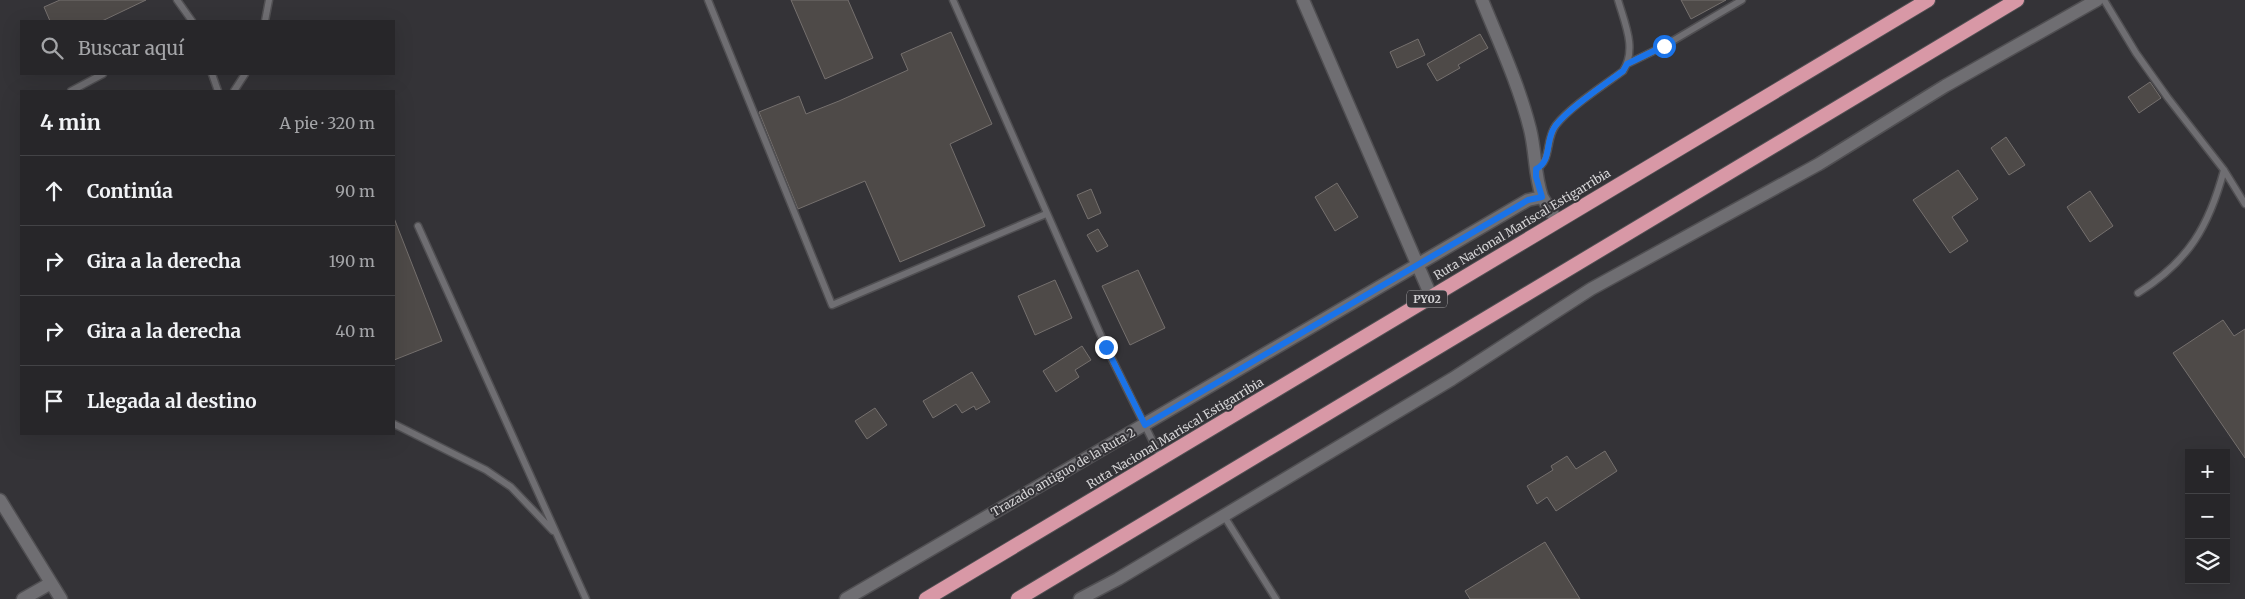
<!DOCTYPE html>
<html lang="es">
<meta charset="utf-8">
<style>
:root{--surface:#272629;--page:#2f2e31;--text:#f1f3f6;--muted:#a4a5a8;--line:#434346}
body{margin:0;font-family:Merriweather,serif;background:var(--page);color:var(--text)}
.controls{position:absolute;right:15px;bottom:15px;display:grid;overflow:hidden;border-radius:0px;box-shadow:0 5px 20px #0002}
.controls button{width:45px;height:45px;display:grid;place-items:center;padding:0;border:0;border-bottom:1px solid var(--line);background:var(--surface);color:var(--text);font:25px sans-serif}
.stop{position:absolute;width:15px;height:15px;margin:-11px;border:4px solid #1a73e8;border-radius:50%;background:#fff}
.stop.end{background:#1a73e8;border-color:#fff;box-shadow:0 1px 5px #0008}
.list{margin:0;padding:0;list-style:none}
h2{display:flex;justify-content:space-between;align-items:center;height:65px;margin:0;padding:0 20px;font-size:21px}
h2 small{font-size:16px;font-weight:400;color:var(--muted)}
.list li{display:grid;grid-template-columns:32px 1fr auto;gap:15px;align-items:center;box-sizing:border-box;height:70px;padding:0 20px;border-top:1px solid var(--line)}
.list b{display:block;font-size:19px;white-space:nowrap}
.list em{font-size:16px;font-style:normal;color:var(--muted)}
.icon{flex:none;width:28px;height:28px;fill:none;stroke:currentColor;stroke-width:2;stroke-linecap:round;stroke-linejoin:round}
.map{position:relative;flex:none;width:2245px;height:599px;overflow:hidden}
.search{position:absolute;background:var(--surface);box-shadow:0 5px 20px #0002;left:20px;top:20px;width:375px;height:55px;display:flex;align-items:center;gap:12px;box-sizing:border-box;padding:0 18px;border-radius:0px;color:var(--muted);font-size:19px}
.panel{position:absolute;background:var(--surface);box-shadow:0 5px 20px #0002;left:20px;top:90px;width:375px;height:345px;border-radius:0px}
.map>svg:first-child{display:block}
.building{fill:#4e4a48;stroke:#75706e}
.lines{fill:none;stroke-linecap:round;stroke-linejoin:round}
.service-casing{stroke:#504f52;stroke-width:9}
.minor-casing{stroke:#504f52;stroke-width:15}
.trunk-casing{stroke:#504f52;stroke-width:16}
.service{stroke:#6f6e72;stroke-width:6}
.minor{stroke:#6f6e72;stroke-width:12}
.trunk{stroke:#d898a6;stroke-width:14}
.route{stroke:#1a73e8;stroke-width:6}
.labels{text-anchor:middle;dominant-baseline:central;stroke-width:4;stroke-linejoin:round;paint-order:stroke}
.shield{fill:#343337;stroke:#a5a4a6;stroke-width:1}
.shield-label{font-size:11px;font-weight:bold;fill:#d5d4d6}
.street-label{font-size:12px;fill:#d5d4d6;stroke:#343337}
</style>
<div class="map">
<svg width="2245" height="599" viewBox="0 0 2245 599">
<rect width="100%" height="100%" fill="#343337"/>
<!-- building -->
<path class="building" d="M60,0H146L102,21H50L44,7Z
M791,0H848L873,58L825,79Z
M1681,0H1726L1691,19Z
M951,32L992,124L950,144L985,226L900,262L865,181L798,209L759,112L799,96L806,114L839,101L908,70L901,54Z
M1480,34L1488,48L1458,65L1460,68L1437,81L1427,64Z
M1418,39L1425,55L1397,68L1390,52Z
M2150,82L2161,98L2139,113L2128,97Z
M2006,137L2025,165L2009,175L1991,148Z
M1958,170L1978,199L1952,217L1968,241L1950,253L1913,200Z
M1337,183L1358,217L1335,231L1315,197Z
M1091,189L1101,213L1088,219L1077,195Z
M2090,191L2113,226L2090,242L2067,207Z
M394,218L442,341L394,360Z
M1098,229L1108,246L1097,252L1087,235Z
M1138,270L1165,328L1130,345L1102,286Z
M1055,280L1072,318L1035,335L1018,296Z
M2223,320L2234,336L2245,329V458L2173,353Z
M1082,346L1091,360L1075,370L1079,377L1056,392L1043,371Z
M972,372L990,402L976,410L974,406L962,413L956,404L933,418L923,401Z
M875,408L887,425L867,439L855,421Z
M1605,451L1617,471L1556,511L1547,497L1537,504L1527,486L1553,470L1551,466L1567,456L1576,469Z
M1545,542L1580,599H1470L1465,591Z"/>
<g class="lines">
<!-- service casing -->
<g class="service-casing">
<path id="service" d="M177,0L192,21
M708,0L832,305L1046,214
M953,0L1106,347L1161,458
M2104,0L2136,53L2168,98L2224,170L2245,204
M265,21L269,0
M1627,64L1664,46L1742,0
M212,74L218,91
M71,91L103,74
M234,91L245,74
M1536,169C1552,161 1545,139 1556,125C1571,106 1603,86 1623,71C1637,49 1625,24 1618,0
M418,226L586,599
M2138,293C2189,261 2209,226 2224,170
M394,424L486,470L511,487L553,531
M1224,516L1276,599"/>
</g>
<!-- minor casing -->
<g class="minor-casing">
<path id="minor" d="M1303,0L1431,296
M1482,0C1499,42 1519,85 1530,129C1536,153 1534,173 1542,197
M0,500L61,599
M23,599L51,583
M846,599L1528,200L1542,197L1557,221
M1080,599L1118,579L1452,379L1591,289L1819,164L1945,86L2097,0"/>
</g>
<!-- trunk casing -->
<g class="trunk-casing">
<path id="trunk" d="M926,599L1928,0
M1018,599L2017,0"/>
</g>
<!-- service -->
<use href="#service" class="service"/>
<!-- minor -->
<use href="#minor" class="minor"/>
<!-- trunk -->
<use href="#trunk" class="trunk"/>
</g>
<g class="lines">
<!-- route -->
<path class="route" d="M1106,347L1145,425L1528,200L1542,197L1536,177V169C1552,161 1545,142 1554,128C1565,111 1605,84 1623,71L1627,64L1664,46"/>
</g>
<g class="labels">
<!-- shield labels -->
<rect class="shield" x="1407" y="290.5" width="40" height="17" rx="4"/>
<g class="shield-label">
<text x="1427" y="299">PY02</text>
</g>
<!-- street labels -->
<g class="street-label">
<text transform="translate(1522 224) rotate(-31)">Ruta Nacional Mariscal Estigarribia</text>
<text transform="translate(1175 433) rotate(-31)">Ruta Nacional Mariscal Estigarribia</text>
<text transform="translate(1063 472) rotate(-30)">Trazado antiguo de la Ruta 2</text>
</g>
</g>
</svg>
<div class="controls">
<button>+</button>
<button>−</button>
<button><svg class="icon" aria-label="layers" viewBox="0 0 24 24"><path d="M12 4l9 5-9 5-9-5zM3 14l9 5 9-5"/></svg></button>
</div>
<div class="stop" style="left:1664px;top:46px"></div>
<div class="stop end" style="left:1106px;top:347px"></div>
<div class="search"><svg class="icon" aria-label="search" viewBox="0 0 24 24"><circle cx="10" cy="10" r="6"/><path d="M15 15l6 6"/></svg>Buscar aquí</div>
<section class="panel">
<h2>4 min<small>A pie · 320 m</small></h2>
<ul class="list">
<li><svg class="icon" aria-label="ahead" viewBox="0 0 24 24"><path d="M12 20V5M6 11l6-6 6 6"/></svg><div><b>Continúa</b></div><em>90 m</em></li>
<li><svg class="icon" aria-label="right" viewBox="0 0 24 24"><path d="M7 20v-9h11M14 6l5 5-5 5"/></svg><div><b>Gira a la derecha</b></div><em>190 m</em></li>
<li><svg class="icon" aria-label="right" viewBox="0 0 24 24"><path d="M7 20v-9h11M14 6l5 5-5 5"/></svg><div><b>Gira a la derecha</b></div><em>40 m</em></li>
<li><svg class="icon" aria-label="arrive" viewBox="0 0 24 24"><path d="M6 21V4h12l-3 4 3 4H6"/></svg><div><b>Llegada al destino</b></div></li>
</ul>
</section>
</div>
